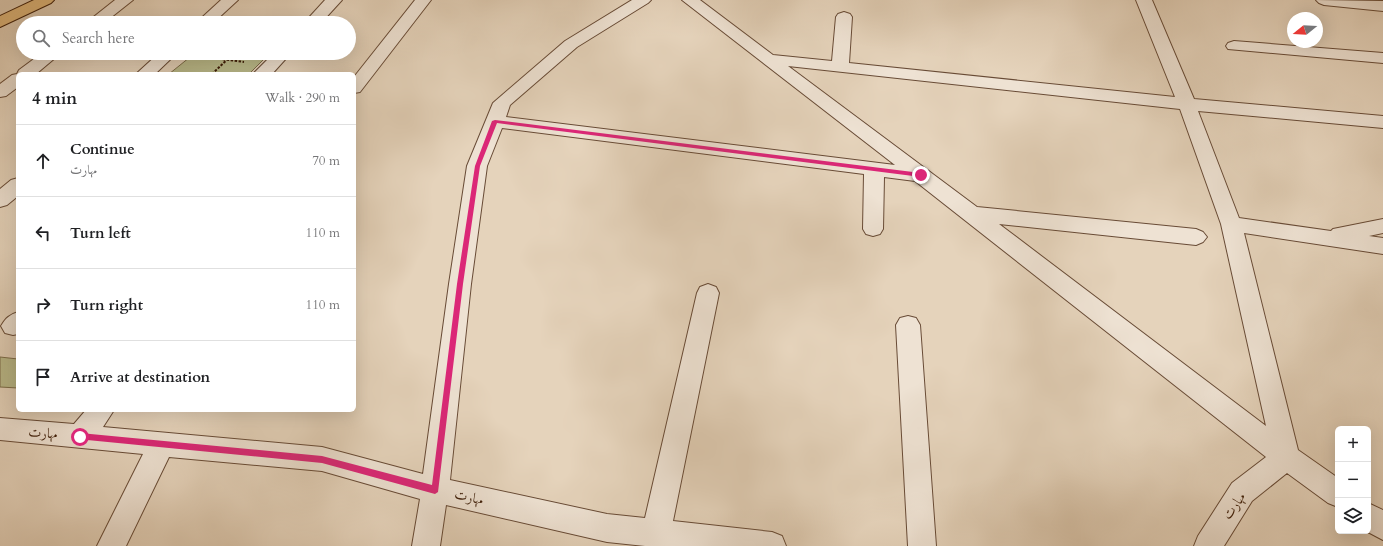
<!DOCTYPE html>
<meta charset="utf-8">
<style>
:root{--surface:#fff;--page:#f6f6f6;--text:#202124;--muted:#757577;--line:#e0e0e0}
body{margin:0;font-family:Cardo,Amiri,serif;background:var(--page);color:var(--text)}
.controls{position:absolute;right:12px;bottom:12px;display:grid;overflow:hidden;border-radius:6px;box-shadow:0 4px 16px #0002}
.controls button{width:36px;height:36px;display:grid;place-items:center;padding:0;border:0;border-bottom:1px solid var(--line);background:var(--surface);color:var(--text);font:20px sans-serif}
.compass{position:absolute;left:1287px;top:12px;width:36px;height:36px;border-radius:50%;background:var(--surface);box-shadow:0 4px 16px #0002;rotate:252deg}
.stop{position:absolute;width:12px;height:12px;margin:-9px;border:3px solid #db2777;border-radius:50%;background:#fff}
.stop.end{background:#db2777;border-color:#fff;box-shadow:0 1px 4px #0008}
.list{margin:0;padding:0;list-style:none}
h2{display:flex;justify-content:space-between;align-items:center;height:52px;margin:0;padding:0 16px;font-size:17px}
h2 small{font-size:13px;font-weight:400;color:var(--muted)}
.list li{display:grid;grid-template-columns:26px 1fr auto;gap:12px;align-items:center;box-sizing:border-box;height:72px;padding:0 16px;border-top:1px solid var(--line)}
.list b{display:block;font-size:15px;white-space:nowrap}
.list p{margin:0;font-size:13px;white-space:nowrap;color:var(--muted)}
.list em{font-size:13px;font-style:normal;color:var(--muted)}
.icon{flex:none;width:22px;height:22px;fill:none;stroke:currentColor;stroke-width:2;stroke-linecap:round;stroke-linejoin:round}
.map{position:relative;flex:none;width:1383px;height:546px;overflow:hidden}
.search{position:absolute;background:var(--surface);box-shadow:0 4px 16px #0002;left:16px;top:16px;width:340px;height:44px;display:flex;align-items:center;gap:10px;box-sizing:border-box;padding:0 14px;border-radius:22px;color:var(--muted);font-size:15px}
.panel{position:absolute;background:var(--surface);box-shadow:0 4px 16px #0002;left:16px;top:72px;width:340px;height:340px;border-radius:6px}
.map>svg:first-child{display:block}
.green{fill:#babb8c;stroke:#7c6c4a}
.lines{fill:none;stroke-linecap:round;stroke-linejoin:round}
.minor-casing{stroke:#684b36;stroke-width:2}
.primary-casing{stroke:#3e1e09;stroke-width:2}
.path{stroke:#3e1e09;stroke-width:2;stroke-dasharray:2.5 1.5;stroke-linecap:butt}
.minor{fill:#eee2d3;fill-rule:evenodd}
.primary{fill:#e2ba7e;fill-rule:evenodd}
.route{fill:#db2777}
.labels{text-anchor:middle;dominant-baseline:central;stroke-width:3.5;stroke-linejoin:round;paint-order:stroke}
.near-street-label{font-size:14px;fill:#3e1e09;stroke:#eee2d3}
</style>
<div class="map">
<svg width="1383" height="546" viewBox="0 0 1383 546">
<rect width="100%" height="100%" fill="#e5d3bb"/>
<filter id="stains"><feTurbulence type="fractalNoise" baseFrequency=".005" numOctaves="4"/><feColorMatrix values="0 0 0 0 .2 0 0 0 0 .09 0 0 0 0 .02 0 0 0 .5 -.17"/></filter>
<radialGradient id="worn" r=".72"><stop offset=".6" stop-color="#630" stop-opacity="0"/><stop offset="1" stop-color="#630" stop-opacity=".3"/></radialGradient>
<!-- green -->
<path class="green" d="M195,53H270L249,74H169Z
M0,357L18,359V388L0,387Z"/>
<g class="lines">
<!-- minor casing -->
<g class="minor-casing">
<path id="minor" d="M115,0H133L104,23H86Z
M221,0H238L213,23H196Z
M325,0H342L321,23H304Z
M415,0H431L360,92L354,93V77Z
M632,0H651L648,3L577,47L510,105L506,117L895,165L682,0H700L773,55L832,61L836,17L838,14L844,12L850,14L852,17L849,63L1175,97L1136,0H1152L1194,99L1383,116V128L1198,111L1239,218L1331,231L1333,229L1383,219V233L1369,236L1383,238V254L1244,233L1298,450L1338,478V507L1328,503L1287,473L1252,501L1224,546H1194L1198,536L1232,483L1266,457L915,181L884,177L883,229L880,234L873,236L866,234L863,229L864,174L502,128L487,166L471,284L450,480L607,514L645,518L697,293L700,287L708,284L716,287L719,293L673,521L772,532L782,536L786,546H645L607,542L446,505L440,546H412L420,499L322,471L169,457L126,546H97L143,454L0,440V418L74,424L86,410H114L103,427L322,447L423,474L449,284L467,166L493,103L565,41ZM788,66L1180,109L1221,224L1266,426L999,224L1196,245L1203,242L1207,237L1203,232L1196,229L977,207Z
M1316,0L1383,1V11L1324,5L1319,3Z
M1234,41L1383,53V63L1228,49L1226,46L1228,43Z
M42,53H61L36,74H18V87L6,96L0,97V84L12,75L17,74L19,70Z
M159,53H177L155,74H136Z
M274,53H291L272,74H253Z
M18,178V196L7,205L0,207V189L11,180Z
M18,312V334L13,335L5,333L1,326C6,318 9,315 18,312Z
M908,316L916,318L920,325L936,546H908L896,325L900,318Z
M1368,503L1383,510V540L1366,531H1368Z"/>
</g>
<!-- primary casing -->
<g class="primary-casing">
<path id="primary" d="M34,0H54L51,3L0,27V16Z"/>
</g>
<!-- path -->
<path class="path" d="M191,55L244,62
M212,74L234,53"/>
<!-- minor -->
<use href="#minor" class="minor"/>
<!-- primary -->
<use href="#primary" class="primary"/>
</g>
<!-- route -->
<path class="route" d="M495,120L921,173L924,175L921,177L497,123L480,166L463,284L438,492L435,494L322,463L77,439L76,437L80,433L322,456L432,485L457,284L475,166L492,121Z"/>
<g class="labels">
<!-- near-street labels -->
<g class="near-street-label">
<text transform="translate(43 433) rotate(5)">مهارت</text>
<text transform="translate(469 497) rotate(13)">مهارت</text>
<text transform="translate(1234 506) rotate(-55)">مهارت</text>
</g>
</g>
<rect width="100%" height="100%" filter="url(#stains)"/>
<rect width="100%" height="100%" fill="url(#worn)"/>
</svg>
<div class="controls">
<button>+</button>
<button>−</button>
<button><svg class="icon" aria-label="layers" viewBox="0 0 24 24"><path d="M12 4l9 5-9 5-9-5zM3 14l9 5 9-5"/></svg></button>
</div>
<svg class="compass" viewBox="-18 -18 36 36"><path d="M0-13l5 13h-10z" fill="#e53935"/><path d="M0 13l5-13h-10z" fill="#757577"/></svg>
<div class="stop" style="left:80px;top:437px"></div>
<div class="stop end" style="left:921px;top:175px"></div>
<div class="search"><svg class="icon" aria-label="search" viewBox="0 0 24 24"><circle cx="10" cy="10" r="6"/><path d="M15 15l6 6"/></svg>Search here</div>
<section class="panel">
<h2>4 min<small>Walk · 290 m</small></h2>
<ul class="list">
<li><svg class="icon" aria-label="ahead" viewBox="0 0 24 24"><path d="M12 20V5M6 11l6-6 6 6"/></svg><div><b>Continue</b><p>مهارت</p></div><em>70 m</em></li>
<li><svg class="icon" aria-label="left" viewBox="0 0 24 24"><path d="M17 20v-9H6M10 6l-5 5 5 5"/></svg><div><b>Turn left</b></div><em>110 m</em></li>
<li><svg class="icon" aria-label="right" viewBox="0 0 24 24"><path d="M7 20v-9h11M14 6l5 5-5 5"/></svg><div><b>Turn right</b></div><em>110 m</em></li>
<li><svg class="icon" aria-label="arrive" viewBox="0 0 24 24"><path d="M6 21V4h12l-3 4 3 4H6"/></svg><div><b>Arrive at destination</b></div></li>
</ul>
</section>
</div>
